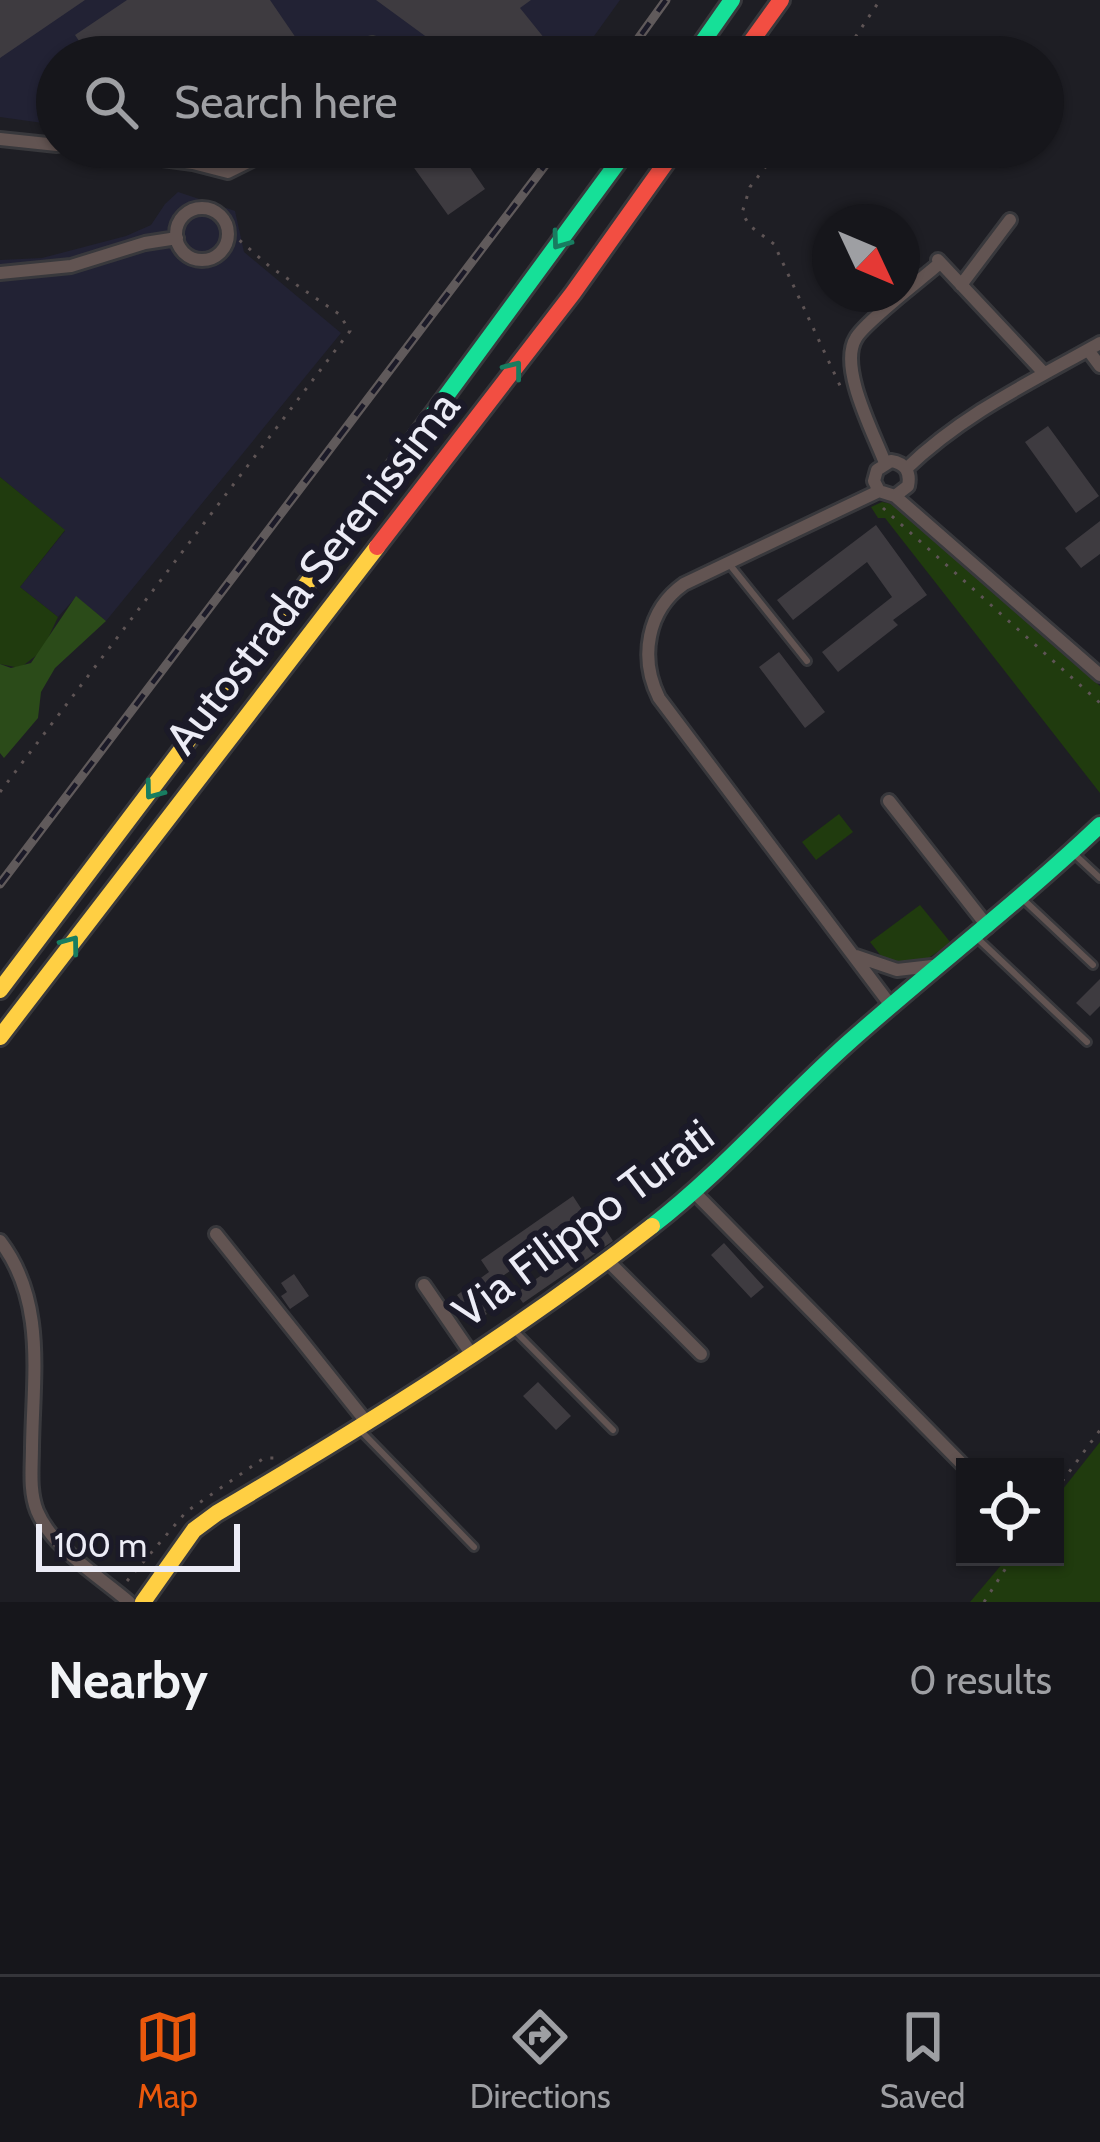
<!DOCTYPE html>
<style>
:root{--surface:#16161b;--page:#232328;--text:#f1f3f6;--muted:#9e9fa3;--line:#35353a;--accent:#ea580c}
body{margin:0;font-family:Cabin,sans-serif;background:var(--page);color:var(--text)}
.controls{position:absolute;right:36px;bottom:36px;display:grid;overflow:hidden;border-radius:0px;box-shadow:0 3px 9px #0004}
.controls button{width:108px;height:108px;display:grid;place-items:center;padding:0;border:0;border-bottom:3px solid var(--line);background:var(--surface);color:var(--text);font:60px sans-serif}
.compass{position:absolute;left:812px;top:204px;width:108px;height:108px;border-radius:50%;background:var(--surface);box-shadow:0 3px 9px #0004;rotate:134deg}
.scale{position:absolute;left:36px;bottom:30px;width:204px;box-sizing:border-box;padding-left:12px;border:6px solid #ececf6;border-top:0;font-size:33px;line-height:42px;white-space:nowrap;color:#ececf6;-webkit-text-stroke:9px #1b1a28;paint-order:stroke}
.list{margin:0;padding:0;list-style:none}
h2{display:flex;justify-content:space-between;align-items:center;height:156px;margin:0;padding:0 48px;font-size:51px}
h2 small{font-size:39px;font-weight:400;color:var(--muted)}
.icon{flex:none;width:66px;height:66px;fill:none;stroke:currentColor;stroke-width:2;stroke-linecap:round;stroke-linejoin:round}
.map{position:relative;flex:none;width:1100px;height:1602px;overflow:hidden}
.search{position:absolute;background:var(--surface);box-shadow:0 3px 9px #0004;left:36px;right:36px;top:36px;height:132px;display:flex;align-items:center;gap:30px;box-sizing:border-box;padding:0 42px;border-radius:66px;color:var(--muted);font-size:45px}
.sheet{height:372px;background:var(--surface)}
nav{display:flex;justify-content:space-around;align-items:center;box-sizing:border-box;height:168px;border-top:3px solid var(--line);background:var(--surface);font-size:33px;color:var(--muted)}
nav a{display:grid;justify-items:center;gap:6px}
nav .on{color:var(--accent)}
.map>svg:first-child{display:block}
.built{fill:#222234}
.green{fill:#203b0e}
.forest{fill:#2b4b19}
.building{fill:#3e3b40}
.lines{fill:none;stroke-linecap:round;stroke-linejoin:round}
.lane-casing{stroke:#38383c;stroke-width:12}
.street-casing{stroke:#38383c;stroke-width:18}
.fast-casing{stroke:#38383c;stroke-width:22}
.slow-casing{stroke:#38383c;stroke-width:22}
.jam-casing{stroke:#38383c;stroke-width:22}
.path{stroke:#5e5455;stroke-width:3;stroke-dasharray:3 9;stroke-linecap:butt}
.lane{stroke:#625452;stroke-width:6}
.street{stroke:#625452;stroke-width:12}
.fast{stroke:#16e098;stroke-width:16}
.slow{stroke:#ffcf43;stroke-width:16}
.jam{stroke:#f24e42;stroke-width:16}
.rail-casing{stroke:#605a5b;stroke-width:9}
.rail{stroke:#1b1a28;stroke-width:4.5;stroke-dasharray:14;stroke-linecap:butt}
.oneway{stroke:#187d60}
.labels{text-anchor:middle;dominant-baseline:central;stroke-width:12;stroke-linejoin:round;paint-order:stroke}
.street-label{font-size:45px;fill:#ececf6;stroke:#1b1a28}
</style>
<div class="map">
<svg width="1100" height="1602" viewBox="0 0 1100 1602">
<rect width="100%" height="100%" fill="#1e1e24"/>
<!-- built -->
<path class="built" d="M0,0H620L579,57H57V125L0,117Z
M178,192L235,211L244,252L341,333L106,621L76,597L58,617L20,587L65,531L0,477V260L42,258L126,236L151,225L165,204Z"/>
<!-- green -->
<path class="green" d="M0,477L65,530L20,587L58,617L42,651L20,668L0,664Z
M882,502L892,504L1100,686V793L885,518H878L871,507Z
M839,814L853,832L816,860L802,842Z
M920,905L951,943L921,963L885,961L870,942Z
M1100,1442V1602H970L1008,1557H1055V1499Z"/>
<!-- forest -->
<path class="forest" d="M76,596L106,621L55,668L41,692L38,718L4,758L0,753V664L11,668L31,663Z"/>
<!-- building -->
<path class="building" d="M0,0H85L0,58Z
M127,0H270L309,57H90L75,35Z
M376,0H531L520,8L549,44L532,57H445L432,41Z
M399,147H456L485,189L448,215Z
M1048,426L1099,496L1076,513L1025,442Z
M1100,521V554L1081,568L1065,548Z
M876,525L927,595L893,620L898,625L838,672L822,652L892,597L867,562L793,620L777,600Z
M779,652L825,712L805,728L759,667Z
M1100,979V1006L1090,1016L1076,1003Z
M573,1196L584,1213L522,1255L526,1260L491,1284L501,1300L485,1311L487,1314L476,1322L470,1314L467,1317L456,1301L460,1299L457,1295L489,1272L481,1260Z
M606,1230L613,1241L523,1303L516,1293Z
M724,1243L764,1287L751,1298L711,1255Z
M294,1274L309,1296L290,1309L281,1296L287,1292L281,1283Z
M538,1382L571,1416L556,1430L523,1396Z"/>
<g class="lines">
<!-- lane casing -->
<g class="lane-casing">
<path id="lane" d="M730,565L807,661
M1072,852L1100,878
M1026,902L1093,965
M976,937L1087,1042
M514,1330L613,1430
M362,1432L474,1547"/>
</g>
<!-- street casing -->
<g class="street-casing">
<path id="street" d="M372,44L382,57
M0,139L57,145
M72,147L193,163L228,172L278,147
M176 234a26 26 0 1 1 52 0a26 26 0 1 1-52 0Z
M938,260L1044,373
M0,273L71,266L145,243L177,238
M961,285L1010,220
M1088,350L1100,366
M885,463C874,434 838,367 856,338C865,322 923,278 940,263
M906,469C964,413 1031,382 1100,343
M879,491L684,584C647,610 639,658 659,698L892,1007
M895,496L908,486C911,472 905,463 891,461L877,470L874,481L879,491L895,496L1100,675
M889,801L988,927
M856,956L897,970L941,965
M695,1193L965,1467
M216,1234L368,1424
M0,1241C46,1301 33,1375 32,1447C32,1467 29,1491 37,1511C53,1549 99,1576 129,1602
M608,1261L701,1354
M424,1285L470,1352"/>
</g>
<!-- fast casing -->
<g class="fast-casing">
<path id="fast" d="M692,57L732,0
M366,505L629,147
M652,1226C723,1171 781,1103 848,1043C931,969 1019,902 1100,825"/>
</g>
<!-- slow casing -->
<g class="slow-casing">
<path id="slow" d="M0,990L366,505
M0,1037L377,547
M143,1602L194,1530L217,1513C366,1425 515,1333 652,1226"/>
</g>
<!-- jam casing -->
<g class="jam-casing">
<path id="jam" d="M740,57L781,0
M377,547L573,293L677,147"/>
</g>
<!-- path -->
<path class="path" d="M842,57L880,0
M781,147L750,187L742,213L750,226L774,244L843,392
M883,508L1100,703
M0,792L350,331L339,314L269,266L229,231
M1055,1491L1100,1430
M127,1581L186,1512L264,1458H278
M984,1602L1013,1557"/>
<!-- lane -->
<use href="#lane" class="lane"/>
<!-- street -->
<use href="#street" class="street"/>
<!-- fast -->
<use href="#fast" class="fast"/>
<!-- slow -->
<use href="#slow" class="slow"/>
<!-- jam -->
<use href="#jam" class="jam"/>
<!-- rail casing -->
<g class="rail-casing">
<path id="rail" d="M625,57L666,0
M0,884L559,147"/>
</g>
<!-- rail -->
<use href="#rail" class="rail"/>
</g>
<!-- one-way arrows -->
<defs><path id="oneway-chevron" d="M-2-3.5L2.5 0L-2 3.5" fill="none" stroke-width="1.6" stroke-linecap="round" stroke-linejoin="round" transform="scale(3)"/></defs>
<g class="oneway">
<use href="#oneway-chevron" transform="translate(560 241) rotate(126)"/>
<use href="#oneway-chevron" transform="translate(514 369) rotate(-52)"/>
<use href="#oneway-chevron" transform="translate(153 791) rotate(127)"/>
<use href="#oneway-chevron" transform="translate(71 944) rotate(-53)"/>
</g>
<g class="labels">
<!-- street labels -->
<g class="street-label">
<text transform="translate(312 572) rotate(-52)">Autostrada Serenissima</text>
<text transform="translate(583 1223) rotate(-37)">Via Filippo Turati</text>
</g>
</g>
</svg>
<div class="controls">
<button><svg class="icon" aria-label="locate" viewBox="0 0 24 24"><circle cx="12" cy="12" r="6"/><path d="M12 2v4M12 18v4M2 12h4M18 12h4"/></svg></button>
</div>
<svg class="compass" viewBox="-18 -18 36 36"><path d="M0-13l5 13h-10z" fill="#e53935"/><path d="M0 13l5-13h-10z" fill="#9e9fa3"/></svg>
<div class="scale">100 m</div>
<div class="search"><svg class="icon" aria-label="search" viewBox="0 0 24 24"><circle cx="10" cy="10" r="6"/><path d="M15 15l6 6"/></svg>Search here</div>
</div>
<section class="sheet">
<h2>Nearby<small>0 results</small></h2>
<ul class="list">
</ul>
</section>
<nav>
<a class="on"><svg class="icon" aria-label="map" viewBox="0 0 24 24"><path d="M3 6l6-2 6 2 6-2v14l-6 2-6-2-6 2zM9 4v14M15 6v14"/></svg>Map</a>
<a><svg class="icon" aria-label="directions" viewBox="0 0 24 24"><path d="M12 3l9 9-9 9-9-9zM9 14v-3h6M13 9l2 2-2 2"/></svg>Directions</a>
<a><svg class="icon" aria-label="saved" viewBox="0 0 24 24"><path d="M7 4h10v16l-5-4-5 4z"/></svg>Saved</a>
</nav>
